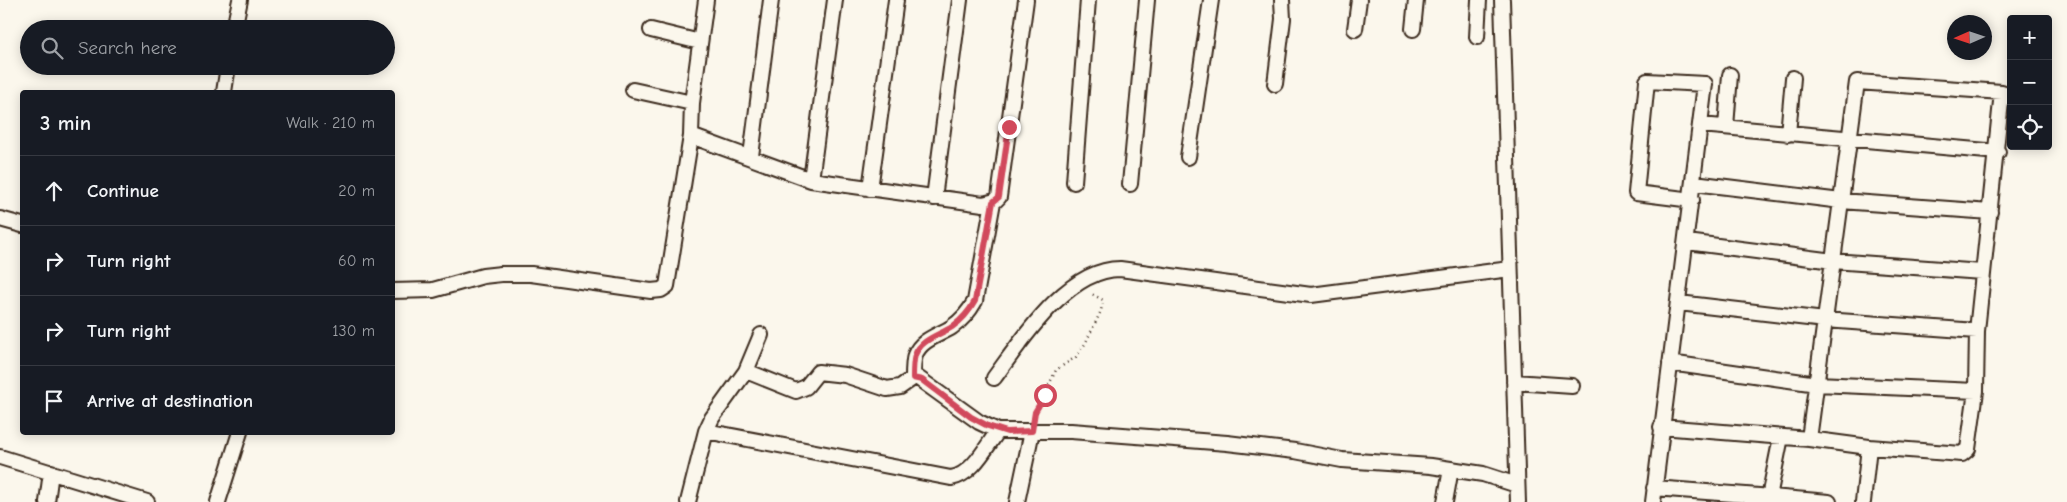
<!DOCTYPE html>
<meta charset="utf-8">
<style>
:root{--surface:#171b24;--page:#242831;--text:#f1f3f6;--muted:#9ea1a6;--line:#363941}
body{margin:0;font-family:"Comic Neue",sans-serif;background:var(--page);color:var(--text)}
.controls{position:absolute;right:15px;top:15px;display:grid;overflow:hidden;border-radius:5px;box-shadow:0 2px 12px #0003}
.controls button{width:45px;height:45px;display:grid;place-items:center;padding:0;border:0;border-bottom:1px solid var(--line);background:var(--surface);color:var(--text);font:25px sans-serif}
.compass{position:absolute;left:1947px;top:15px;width:45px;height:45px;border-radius:50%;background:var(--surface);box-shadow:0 2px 12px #0003;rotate:267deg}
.stop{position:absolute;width:15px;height:15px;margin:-11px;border:4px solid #d1495b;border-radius:50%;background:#fff}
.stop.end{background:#d1495b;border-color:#fff;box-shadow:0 1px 5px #0008}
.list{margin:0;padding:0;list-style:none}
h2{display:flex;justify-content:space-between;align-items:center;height:65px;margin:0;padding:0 20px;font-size:21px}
h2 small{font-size:16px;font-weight:400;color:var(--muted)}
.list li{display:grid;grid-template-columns:32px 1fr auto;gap:15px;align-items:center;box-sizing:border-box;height:70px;padding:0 20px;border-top:1px solid var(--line)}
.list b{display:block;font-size:19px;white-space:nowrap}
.list em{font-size:16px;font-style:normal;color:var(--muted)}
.icon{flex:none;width:28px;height:28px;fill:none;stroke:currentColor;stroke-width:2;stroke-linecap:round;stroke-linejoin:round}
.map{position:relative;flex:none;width:2067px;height:502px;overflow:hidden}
.search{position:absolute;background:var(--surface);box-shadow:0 2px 12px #0003;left:20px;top:20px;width:375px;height:55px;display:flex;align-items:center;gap:12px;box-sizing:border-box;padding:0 18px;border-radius:28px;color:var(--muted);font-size:19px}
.panel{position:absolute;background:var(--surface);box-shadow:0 2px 12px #0003;left:20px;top:90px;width:375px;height:345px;border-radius:5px}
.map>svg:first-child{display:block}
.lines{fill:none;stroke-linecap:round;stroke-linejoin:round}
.minor-casing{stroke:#3b2a1e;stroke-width:18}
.path{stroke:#3b2a1e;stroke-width:2.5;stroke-dasharray:1 4;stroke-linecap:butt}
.minor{stroke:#fbf7ec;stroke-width:14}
.route{stroke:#d1495b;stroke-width:6}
</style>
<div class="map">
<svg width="2067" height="502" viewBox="0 0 2067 502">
<rect width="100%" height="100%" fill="#fbf7ec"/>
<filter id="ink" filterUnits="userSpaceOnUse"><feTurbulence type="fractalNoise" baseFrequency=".02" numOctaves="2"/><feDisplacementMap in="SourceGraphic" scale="10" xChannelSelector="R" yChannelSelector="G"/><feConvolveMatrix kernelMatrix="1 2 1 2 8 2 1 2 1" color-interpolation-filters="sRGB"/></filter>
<g filter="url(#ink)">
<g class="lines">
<!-- minor casing -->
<g class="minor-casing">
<path id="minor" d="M1502,0L1518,502
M234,29L240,0
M1355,29L1359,0
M1413,29L1416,0
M651,30L700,42
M1477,37L1479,0
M1275,84L1283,19L1282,0
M633,90L692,103
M224,92L228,66
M1701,125L1998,152
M1726,127L1730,75
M1788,134L1793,78
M691,136L811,180L983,204L995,201L999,197L1026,0
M751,156L771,0
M1188,157L1211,0
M811,180L835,0
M1074,182L1088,0
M1694,183L1841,201L1990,212
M1130,184L1147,0
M870,189L896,0
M934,198L960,0
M0,219L22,225
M1687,242L1833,261L1982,272
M392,291L433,290L483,276L501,274H531L651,291L661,290L667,286L691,136L692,103L706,0
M1679,303L1825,320L1977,331
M1670,363L1817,384L1976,391L1968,449L1962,454L1869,447
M746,371L796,391L806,387L818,372L845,375L887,389L900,387L913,378H918L979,422L998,431H1071L1227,443L1295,451L1342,460L1431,466L1483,474L1517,485
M913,378C913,371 913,362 915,355C921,339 940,335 952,327C962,320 969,312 975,301L993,202
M994,378C1022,340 1067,269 1120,269L1311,295L1510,269
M1514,382L1572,386
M1661,427L1809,439L1869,447L1863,502
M706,431L951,478C972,475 986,447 998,431
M1809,439L1857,82L2002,92L1977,331L1976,391
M0,457L147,502
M1654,488L1759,496
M1769,497L1781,437
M47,502L51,472
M218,502L240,432
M688,502L706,431L712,418L746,371L761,335
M1017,502L1032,431
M1445,502L1451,469
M1653,502L1705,84L1647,81L1636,193L1692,200
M1758,502L1759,496L1829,502"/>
</g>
<!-- path -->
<path class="path" d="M1034,417L1056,370L1076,357L1085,344L1101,311L1103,300L1090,293"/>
<!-- minor -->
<use href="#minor" class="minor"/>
</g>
</g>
<g class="lines" filter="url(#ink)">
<!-- route -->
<path class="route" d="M1009,127L999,197L993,202L975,301C969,312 962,320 952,327C940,335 921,339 915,355C913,362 913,371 913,378L922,380L971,417L988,426L1007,432L1032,431L1035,412L1045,395"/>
</g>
</svg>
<div class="controls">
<button>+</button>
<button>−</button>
<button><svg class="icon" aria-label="locate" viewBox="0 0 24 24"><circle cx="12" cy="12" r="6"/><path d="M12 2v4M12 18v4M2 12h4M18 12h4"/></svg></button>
</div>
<svg class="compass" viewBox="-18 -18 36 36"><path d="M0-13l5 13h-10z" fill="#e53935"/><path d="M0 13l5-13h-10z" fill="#9ea1a6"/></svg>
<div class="stop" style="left:1045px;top:395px"></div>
<div class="stop end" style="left:1009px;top:127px"></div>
<div class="search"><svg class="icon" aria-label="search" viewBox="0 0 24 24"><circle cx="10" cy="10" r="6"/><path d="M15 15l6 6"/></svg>Search here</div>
<section class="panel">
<h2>3 min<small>Walk · 210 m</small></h2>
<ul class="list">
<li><svg class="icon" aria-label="ahead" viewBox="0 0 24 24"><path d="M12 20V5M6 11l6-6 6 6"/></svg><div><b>Continue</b></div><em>20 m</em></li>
<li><svg class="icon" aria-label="right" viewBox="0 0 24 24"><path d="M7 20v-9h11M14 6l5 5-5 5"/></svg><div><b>Turn right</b></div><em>60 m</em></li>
<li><svg class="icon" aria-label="right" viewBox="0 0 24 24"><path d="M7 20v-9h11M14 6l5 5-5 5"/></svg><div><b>Turn right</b></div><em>130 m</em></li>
<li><svg class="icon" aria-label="arrive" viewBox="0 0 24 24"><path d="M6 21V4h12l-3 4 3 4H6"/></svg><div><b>Arrive at destination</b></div></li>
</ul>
</section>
</div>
